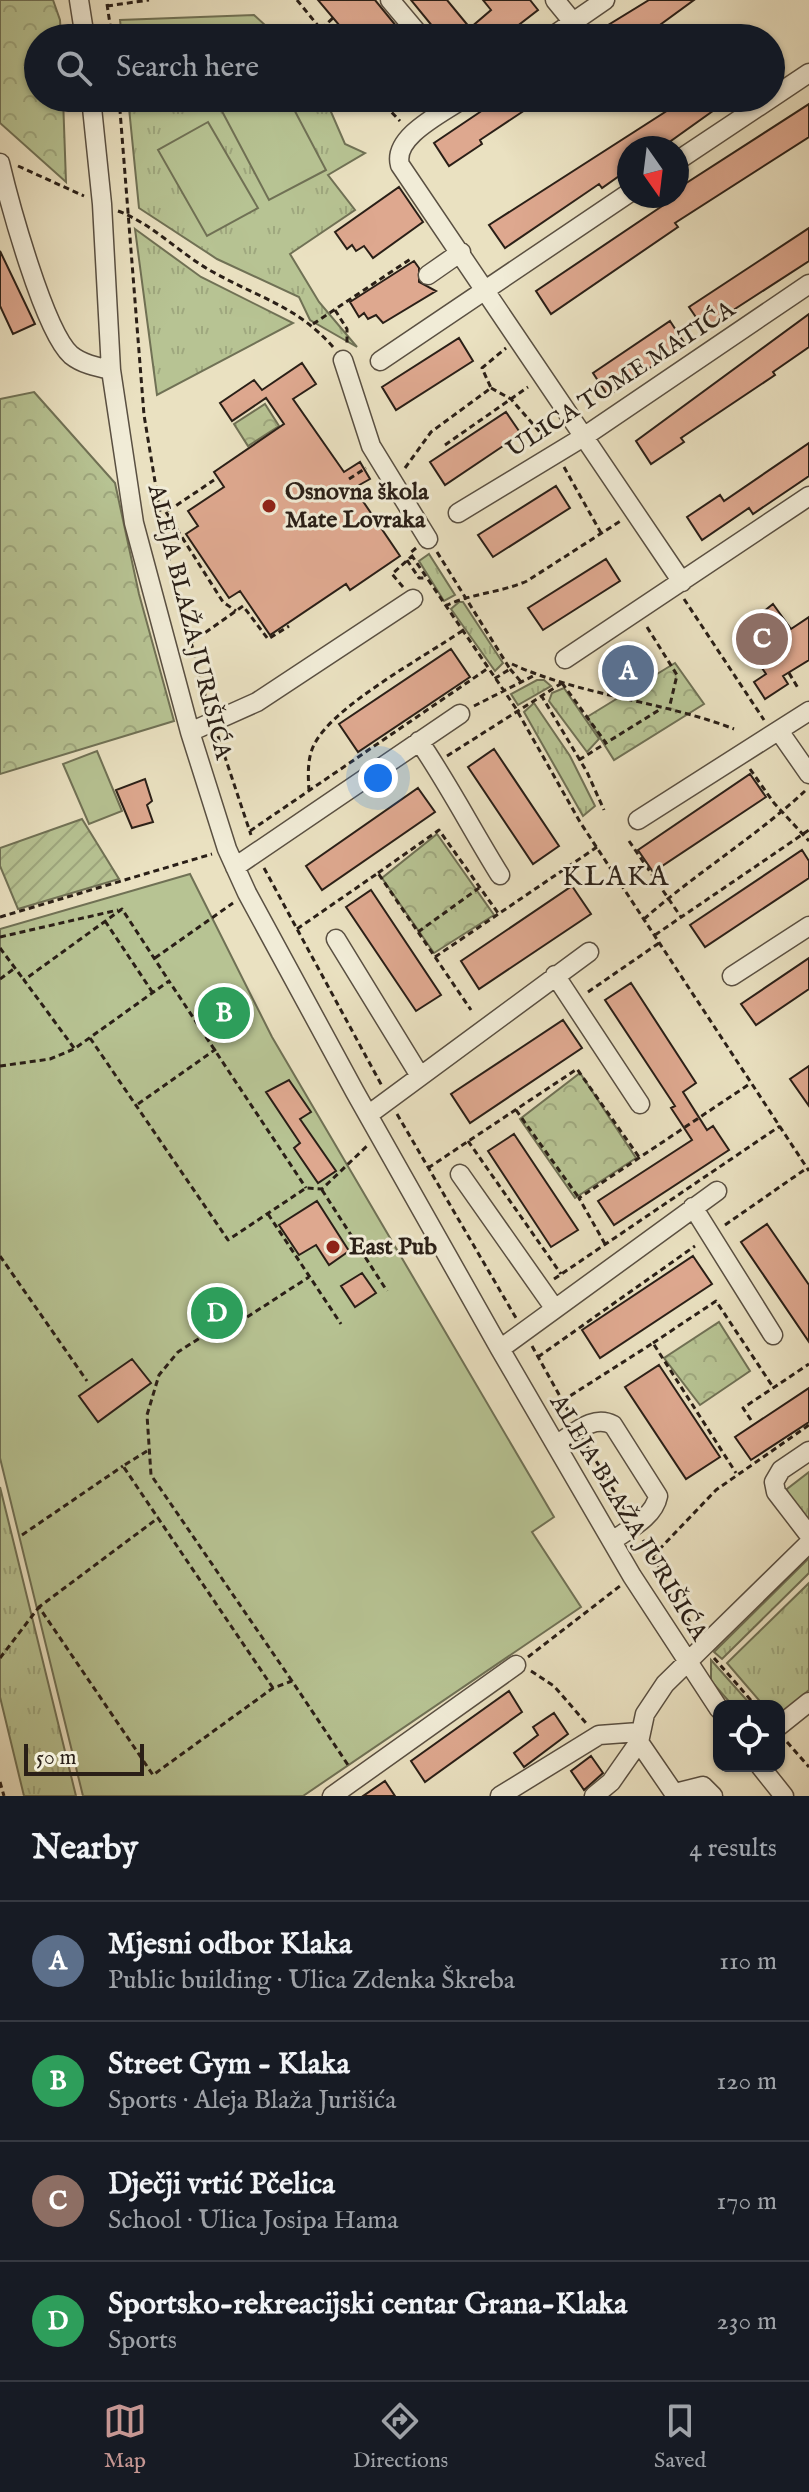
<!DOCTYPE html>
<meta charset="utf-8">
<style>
:root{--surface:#171b24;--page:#242831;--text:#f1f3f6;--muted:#9ea1a6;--line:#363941;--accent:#c59692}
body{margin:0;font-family:"IM FELL English",serif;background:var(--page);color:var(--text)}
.controls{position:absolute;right:24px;bottom:24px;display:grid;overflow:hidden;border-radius:16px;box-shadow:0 2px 6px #0004}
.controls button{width:72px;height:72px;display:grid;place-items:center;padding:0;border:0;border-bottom:2px solid var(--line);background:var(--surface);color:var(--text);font:40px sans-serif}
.compass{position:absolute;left:617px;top:136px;width:72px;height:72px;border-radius:50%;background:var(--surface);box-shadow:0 2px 6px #0004;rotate:166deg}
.scale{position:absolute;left:24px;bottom:20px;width:120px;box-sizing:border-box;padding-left:8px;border:4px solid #2a1f17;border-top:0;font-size:22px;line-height:28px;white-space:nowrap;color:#2a1f17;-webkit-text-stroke:6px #f1ecd7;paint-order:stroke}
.you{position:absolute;left:378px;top:778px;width:28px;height:28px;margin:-20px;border:6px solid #fff;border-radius:50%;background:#1a73e8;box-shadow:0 0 0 12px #1a73e833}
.badge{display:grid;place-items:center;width:52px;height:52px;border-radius:50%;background:var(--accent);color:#fff;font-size:26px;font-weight:700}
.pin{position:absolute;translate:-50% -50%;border:4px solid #fff;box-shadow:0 2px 8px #0006}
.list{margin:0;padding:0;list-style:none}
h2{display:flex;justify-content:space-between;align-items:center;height:104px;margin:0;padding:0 32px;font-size:34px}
h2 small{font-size:26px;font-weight:400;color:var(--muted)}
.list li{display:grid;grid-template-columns:52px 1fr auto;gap:24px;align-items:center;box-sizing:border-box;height:120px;padding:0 32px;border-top:2px solid var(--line)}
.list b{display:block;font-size:30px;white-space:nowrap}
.list p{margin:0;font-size:26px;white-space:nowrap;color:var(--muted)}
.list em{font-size:26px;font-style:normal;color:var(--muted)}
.icon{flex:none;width:44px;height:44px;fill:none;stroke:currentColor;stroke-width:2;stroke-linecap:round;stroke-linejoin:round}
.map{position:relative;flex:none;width:809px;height:1796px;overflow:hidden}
.search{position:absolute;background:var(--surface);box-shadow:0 2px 6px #0004;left:24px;right:24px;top:24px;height:88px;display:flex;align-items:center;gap:20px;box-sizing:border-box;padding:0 28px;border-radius:44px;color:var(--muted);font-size:30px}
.sheet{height:584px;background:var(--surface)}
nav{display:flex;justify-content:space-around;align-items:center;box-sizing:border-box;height:112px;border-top:2px solid var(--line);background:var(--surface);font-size:22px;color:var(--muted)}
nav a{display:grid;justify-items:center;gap:4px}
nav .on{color:var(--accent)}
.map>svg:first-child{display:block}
.grass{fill:url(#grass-tufts);stroke:#707155;stroke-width:2}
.forest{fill:url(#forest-crowns);stroke:#707155;stroke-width:2}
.garden{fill:url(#garden-furrows);stroke:#707155;stroke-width:2}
.pitch{fill:#b7c393;stroke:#707155;stroke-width:2}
.building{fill:#dea88f;stroke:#2a1f17;stroke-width:2}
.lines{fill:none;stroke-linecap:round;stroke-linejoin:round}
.minor-casing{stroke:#5a5042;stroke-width:21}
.path{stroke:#2a1f17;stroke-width:3;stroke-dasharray:6 4;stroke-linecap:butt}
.minor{stroke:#f1ecd7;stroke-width:18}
.poi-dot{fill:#8f2418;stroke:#f1ecd7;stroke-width:3}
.labels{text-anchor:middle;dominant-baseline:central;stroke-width:6;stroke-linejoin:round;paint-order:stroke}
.street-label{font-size:24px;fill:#2a1f17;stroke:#f1ecd7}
.poi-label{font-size:24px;font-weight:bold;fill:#2a1f17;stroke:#f1ecd7;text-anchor:start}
.quarter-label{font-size:28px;letter-spacing:2px;fill:#2a1f17;stroke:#f1ecd7}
</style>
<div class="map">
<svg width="809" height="1796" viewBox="0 0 809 1796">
<defs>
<pattern id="grass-tufts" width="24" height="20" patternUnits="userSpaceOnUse" patternTransform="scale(2)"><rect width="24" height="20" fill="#b7c393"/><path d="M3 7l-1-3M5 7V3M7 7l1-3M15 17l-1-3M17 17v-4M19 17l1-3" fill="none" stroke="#9ea77e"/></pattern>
<pattern id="forest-crowns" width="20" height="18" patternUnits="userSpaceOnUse" patternTransform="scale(2)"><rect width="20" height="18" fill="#b7c393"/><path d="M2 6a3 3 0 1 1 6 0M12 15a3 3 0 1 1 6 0" fill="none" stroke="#9ea77e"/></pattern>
<pattern id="garden-furrows" width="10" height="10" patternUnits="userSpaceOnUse" patternTransform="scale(2)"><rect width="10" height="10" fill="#b7c393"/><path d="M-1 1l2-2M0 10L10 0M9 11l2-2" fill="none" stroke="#9ea77e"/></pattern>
</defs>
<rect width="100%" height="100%" fill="#eae1c1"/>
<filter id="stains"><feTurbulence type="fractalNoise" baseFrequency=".0025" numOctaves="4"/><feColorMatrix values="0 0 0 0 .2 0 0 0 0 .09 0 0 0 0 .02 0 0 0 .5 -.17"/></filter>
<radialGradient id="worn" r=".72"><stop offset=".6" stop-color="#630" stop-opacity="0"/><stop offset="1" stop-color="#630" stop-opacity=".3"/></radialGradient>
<!-- grass -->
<path class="grass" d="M254,15L279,38H122L120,20Z
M128,98H325L345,144L365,153L328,175L355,210L290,254L319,302L357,347L310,320L299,297L217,259L139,208Z
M135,229L201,277L293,323L157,395Z
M429,554L455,595L444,601L419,561Z
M459,602H463L503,663L495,671L451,609Z
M537,680H544L551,686L518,705L511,694Z
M564,688L599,739L587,752L549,701L552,693Z
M534,703L570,756L595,806L583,816L524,712Z
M809,1472V1524L788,1497L787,1489Z
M0,1487L76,1796H24L0,1697Z
M809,1558V1573L722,1659L714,1652Z
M809,1583V1690L779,1716V1706H764L727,1663Z
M711,1660L752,1706H733L711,1681Z"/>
<!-- forest -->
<path class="forest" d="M0,0H53L60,20L61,38H38V98H63L66,182L0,123Z
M34,392L115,483L139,594L174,721L0,774V399Z
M265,404L279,426L248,446L234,424Z
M675,663L704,704L614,760L587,717Z
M437,834L494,915L434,953L382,878Z
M580,1073L636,1158L575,1198L520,1119Z
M719,1322L750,1371L700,1405L664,1358Z"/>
<!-- garden -->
<path class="garden" d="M82,819L119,879L18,909L0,866V848Z"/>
<!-- pitch -->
<path class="pitch" d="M215,98H288L326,170L269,200Z
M208,122L258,208L207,236L158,150Z
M97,751L122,811L89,824L63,764Z
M190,874L272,1037L554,1517L532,1532L581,1607L303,1796H83L0,1458V929Z"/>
<!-- building -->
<path class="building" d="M318,0H375L406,38H350Z
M411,0H447L470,28L491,10L483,0H530L538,10L502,38H442Z
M649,0H694L642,38H587Z
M493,98H543L480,140L482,144L449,166L434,143L483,110L481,106Z
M687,98H731L661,148H629V169L602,188L599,184L505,248L489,225Z
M809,104V137L675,223L678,227L551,314L536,291L677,196V189Z
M399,187L423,222L373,258L364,246L356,251L352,245L347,249L335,232Z
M809,228V261L704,329L689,307Z
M0,251L35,324L13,334L0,306Z
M414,261L419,268V282L436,291L383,323L376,315L368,319L364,313L359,317L350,302Z
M809,314V347L773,372L775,375L681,438L684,442L651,464L636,441Z
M670,321L685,344L608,396L593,373Z
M459,338L473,361L396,410L382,387Z
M302,363L316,384L293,399L344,472L360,462L370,479L354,488L400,556L350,590L346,584L270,635L240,591L229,598L186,534L198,526L188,511L224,487L214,472L284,424L266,398L232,421L220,403L254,380L262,390Z
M506,412L521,434L445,485L430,462Z
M809,443V476L753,514L749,508L702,540L687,517L720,495L724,501Z
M556,486L570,508L493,557L478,535Z
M606,559L620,581L543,630L528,608Z
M773,604L791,629L809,617V660L783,676L788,684L765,699L754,682L766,674L752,653L767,644L749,623Z
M451,649L470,677L358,752L339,724Z
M634,651L649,675L622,692L607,668Z
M494,749L559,846L533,864L468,767Z
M750,774L766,797L653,872L638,850Z
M145,779L152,801L147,805L153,822L132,828L116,790Z
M418,788L435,812L322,890L306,866Z
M802,850L809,861V878L705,947L690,925Z
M572,886L591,914L479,989L461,961Z
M371,890L441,995L416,1011L346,907Z
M809,958V989L756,1025L741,1004Z
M631,983L696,1083L683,1092L707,1130L713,1126L729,1150L614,1225L598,1201L692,1140L671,1108L675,1106L605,1000Z
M563,1020L582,1048L470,1123L451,1094Z
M809,1066V1106L790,1079Z
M289,1080L311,1112L300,1119L336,1171L318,1183L294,1148L300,1143L266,1092Z
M514,1134L578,1230L551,1247L488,1151Z
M317,1201L349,1251L329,1265L316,1245L299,1255L279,1225Z
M767,1224L809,1285V1342L741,1242Z
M693,1256L712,1284L600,1358L582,1330Z
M362,1273L376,1293L355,1307L341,1286Z
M132,1359L151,1383L98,1422L79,1396Z
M659,1365L720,1457L686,1479L625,1387Z
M809,1388V1422L751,1460L735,1437Z
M509,1691L522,1712L425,1782L411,1761Z
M554,1713L568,1734L524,1767L514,1753L538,1735L533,1727Z
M591,1756L603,1773L584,1790L571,1771Z
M385,1781L395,1796H363Z"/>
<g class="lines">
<!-- minor casing -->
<g class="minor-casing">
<path id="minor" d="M79,0L85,38
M390,0L422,38
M555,0L573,22
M550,38L605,0
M91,98L102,204L111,370L134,523L190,732L227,849L247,893L355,1092L500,1349L632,1576L719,1709
M464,98C445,112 392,136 400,165L682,582
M677,161L809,73
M0,163C9,201 44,331 71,355C82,364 97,367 111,370
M428,275L461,252
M343,360L371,446L428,539
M380,361L629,193
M458,513L585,436L809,284
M565,659L809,496
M779,731L809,774
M190,732L257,702L413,599
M419,741C449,785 472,830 500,875
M638,820L809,711
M235,867L460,714
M336,939L420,1076
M555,975L640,1104
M732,976L809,926
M368,1115L589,952
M460,1174L555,1309
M693,1207L773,1335
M500,1349L717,1191
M557,1444C574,1434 593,1414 613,1425L658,1496C654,1517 629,1529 612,1541
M809,1451L781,1470L774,1482L776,1492L809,1535
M779,1726L809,1702
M760,1766L784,1796
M675,1793L703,1786L713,1796
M332,1796L516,1665
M500,1796L599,1735L639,1732
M594,1796L611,1782L639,1742
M676,1796L639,1742L645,1714L665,1684L809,1543"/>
</g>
<!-- path -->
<path class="path" d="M297,0L328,38
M107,4L112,38
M107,6L149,0
M321,29L333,18
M119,98L144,415L166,548L208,706
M378,98L400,121
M18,166L84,196
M118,211C153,224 180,254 213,272C259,298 297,306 333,347
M335,310L347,329V345
M313,324L412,258
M491,388L511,399L546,439
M445,445L528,387
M564,467L601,533
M405,468L431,432L491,388L482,368L506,348
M349,479L366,468
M168,511L214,480
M166,512L223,602L236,611
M416,548L410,553L515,707L580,822L809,1171
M437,552L510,669L494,679
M407,560L419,578H425
M403,587L392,574L412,556
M684,599L764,720
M445,606C472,593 500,593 527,581L622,520
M647,627L677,675L669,709
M189,644L243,606L268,639L289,626
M512,664C582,696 662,701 734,729
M510,669L522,683
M789,673L798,688
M562,683L606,743L659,710
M541,695L587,772L604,810
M474,706L535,675
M218,736L251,835
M447,756L562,683
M579,760L606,743
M750,769L774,803L809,841
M309,791C308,775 307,757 315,743C335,705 424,657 462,631
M250,831L487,669
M629,841L681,917
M264,868L382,1086
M378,873L439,830L498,913
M0,917L212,854
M644,919C696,873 754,838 805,791
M105,921L153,993
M297,929L378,873L471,1010
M418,932L479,888
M655,935L809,830
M0,937L118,910
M0,948L24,980
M435,957L597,847
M155,958L233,903
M0,979L15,968
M588,992L659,943
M90,1038L228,1240L306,1188L322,1189L368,1145
M74,1048L24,980L122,909L169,981
M0,1066L50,1059L74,1049L169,981L306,1188
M138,1104L216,1049
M516,1110L579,1198
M397,1114L516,1318
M468,1141L561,1274
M428,1168L577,1069L639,1157
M322,1190L387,1291
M268,1214L341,1324
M725,1225L807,1168
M605,1244L579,1198L751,1083
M0,1256L87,1381
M554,1279L780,1126
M653,1343L716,1301L773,1387
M532,1346L571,1416
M538,1357L695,1246
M562,1401L653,1343L736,1473
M751,1420L743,1408L809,1364
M586,1444L627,1513
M147,1451L123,1466L158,1518
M22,1535L123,1466
M643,1540L695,1631
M652,1557L716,1490L809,1425
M528,1657L620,1586
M0,1658L39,1607
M714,1658L756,1706
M531,1671L554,1686L586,1723
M292,1681L151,1475L147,1415L159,1375L178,1352L220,1325L241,1321L309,1277
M273,1688L158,1518L39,1607L153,1775L273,1688L292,1681L348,1765
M787,1742L809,1767
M0,1782L4,1796"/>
<!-- minor -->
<use href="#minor" class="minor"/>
</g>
<!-- markers -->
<g class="poi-dot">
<circle cx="269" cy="506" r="8"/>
<circle cx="333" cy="1247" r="8"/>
</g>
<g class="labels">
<!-- street labels -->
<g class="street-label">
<text transform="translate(621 380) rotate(-33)">ULICA TOME MATIĆA</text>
<text transform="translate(189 622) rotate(76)">ALEJA BLAŽA JURIŠIĆA</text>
<text transform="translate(628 1518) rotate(59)">ALEJA BLAŽA JURIŠIĆA</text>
</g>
<!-- poi labels -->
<g class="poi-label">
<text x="285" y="492">Osnovna škola<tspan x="285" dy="28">Mate Lovraka</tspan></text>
<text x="349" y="1247">East Pub</text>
</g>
<!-- quarter labels -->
<g class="quarter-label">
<text x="616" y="877">KLAKA</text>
</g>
</g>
<rect width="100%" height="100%" filter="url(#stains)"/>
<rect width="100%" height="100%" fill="url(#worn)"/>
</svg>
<div class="controls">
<button><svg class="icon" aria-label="locate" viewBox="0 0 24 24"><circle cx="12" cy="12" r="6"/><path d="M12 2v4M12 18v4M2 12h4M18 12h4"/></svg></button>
</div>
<svg class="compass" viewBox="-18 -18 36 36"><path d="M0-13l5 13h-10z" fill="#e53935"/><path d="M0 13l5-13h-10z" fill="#9ea1a6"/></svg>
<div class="scale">50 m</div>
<div class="you"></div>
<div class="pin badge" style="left:628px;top:671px;background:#5c6f8a">A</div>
<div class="pin badge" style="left:224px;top:1013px;background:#2e9e5b">B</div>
<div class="pin badge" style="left:762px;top:639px;background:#8d6e63">C</div>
<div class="pin badge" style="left:217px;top:1313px;background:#2e9e5b">D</div>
<div class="search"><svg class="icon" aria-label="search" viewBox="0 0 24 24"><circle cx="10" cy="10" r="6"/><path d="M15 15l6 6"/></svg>Search here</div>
</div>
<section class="sheet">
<h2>Nearby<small>4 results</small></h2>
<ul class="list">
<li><span class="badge" style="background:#5c6f8a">A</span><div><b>Mjesni odbor Klaka</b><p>Public building · Ulica Zdenka Škreba</p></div><em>110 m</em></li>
<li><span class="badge" style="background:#2e9e5b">B</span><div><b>Street Gym - Klaka</b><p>Sports · Aleja Blaža Jurišića</p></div><em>120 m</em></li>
<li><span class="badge" style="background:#8d6e63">C</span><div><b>Dječji vrtić Pčelica</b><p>School · Ulica Josipa Hama</p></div><em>170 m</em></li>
<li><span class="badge" style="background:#2e9e5b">D</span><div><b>Sportsko-rekreacijski centar Grana-Klaka</b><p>Sports</p></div><em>230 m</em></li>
</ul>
</section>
<nav>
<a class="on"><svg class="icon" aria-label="map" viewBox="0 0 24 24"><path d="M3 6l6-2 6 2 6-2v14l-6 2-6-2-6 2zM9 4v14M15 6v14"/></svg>Map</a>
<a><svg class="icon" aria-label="directions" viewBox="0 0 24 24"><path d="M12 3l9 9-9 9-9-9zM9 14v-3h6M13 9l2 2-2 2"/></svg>Directions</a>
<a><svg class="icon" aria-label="saved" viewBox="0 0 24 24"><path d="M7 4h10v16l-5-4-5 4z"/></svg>Saved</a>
</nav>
